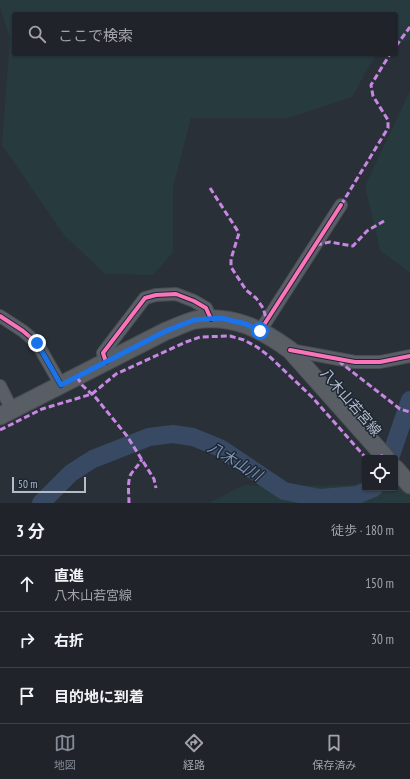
<!DOCTYPE html>
<html lang="ja">
<meta charset="utf-8">
<style>
:root{--surface:#20242a;--page:#2d3036;--text:#f1f3f6;--muted:#a2a4a8;--line:#3d4147;--accent:#848b96}
body{margin:0;font-family:"PT Sans Narrow","Noto Sans JP",sans-serif;background:var(--page);color:var(--text)}
.controls{position:absolute;right:12px;bottom:12px;display:grid;overflow:hidden;border-radius:4px;box-shadow:0 1px 3px #0004}
.controls button{width:36px;height:36px;display:grid;place-items:center;padding:0;border:0;border-bottom:1px solid var(--line);background:var(--surface);color:var(--text);font:20px sans-serif}
.scale{position:absolute;left:12px;bottom:10px;width:74px;box-sizing:border-box;padding-left:4px;border:2px solid #b4bcc9;border-top:0;font-size:11px;line-height:14px;white-space:nowrap;color:#b4bcc9;-webkit-text-stroke:3px #1d2633;paint-order:stroke}
.stop{position:absolute;width:12px;height:12px;margin:-9px;border:3px solid #1a73e8;border-radius:50%;background:#fff}
.stop.end{background:#1a73e8;border-color:#fff;box-shadow:0 1px 4px #0008}
.list{margin:0;padding:0;list-style:none}
h2{display:flex;justify-content:space-between;align-items:center;height:52px;margin:0;padding:0 16px;font-size:17px}
h2 small{font-size:13px;font-weight:400;color:var(--muted)}
.list li{display:grid;grid-template-columns:26px 1fr auto;gap:12px;align-items:center;box-sizing:border-box;height:56px;padding:0 16px;border-top:1px solid var(--line)}
.list b{display:block;font-size:15px;white-space:nowrap}
.list p{margin:0;font-size:13px;white-space:nowrap;color:var(--muted)}
.list em{font-size:13px;font-style:normal;color:var(--muted)}
.icon{flex:none;width:22px;height:22px;fill:none;stroke:currentColor;stroke-width:2;stroke-linecap:round;stroke-linejoin:round}
.map{position:relative;flex:none;width:410px;height:503px;overflow:hidden}
.search{position:absolute;background:var(--surface);box-shadow:0 1px 3px #0004;left:12px;right:12px;top:12px;height:44px;display:flex;align-items:center;gap:10px;box-sizing:border-box;padding:0 14px;border-radius:4px;color:var(--muted);font-size:15px}
.sheet{height:220px;background:var(--surface)}
nav{display:flex;justify-content:space-around;align-items:center;box-sizing:border-box;height:56px;border-top:1px solid var(--line);background:var(--surface);font-size:11px;color:var(--muted)}
nav a{display:grid;justify-items:center;gap:2px}
nav .on{color:var(--accent)}
.map>svg:first-child{display:block}
.green{fill:#273a3e}
.lines{fill:none;stroke-linecap:round;stroke-linejoin:round}
.river{stroke:#384963;stroke-width:18}
.street-casing{stroke:#484c53;stroke-width:14}
.secondary-casing{stroke:#484c53;stroke-width:19}
.street{stroke:#5a5e66;stroke-width:12}
.secondary{stroke:#595d64;stroke-width:17}
.quiet{stroke:#c787e3;stroke-width:3;stroke-dasharray:6 3;stroke-linecap:butt}
.cycleway-casing{stroke:#1d2633;stroke-width:6}
.cycleway{stroke:#fb73b8;stroke-width:4}
.route{stroke:#1a73e8;stroke-width:5}
.labels{text-anchor:middle;dominant-baseline:central;stroke-width:3;stroke-linejoin:round;paint-order:stroke}
.street-label{font-size:14px;fill:#b4bcc9;stroke:#1d2633}
.water-label{font-size:15px;font-style:italic;fill:#7c92b1;stroke:#1d2633}
</style>
<div class="map">
<svg width="410" height="503" viewBox="0 0 410 503">
<rect width="100%" height="100%" fill="#2a3038"/>
<!-- green -->
<path class="green" d="M0,0H410V40L396,43V14H14V54H376L352,97L288,118H191L173,187V252L153,275L105,274L64,235L2,145L10,37L0,8Z
M410,91V273L380,250L365,186Z
M395,470L410,478V503H209L244,485L297,486L353,485L365,481V488H395Z"/>
<g class="lines">
<!-- river -->
<path class="river" d="M390,458L410,400
M41,503L71,473L93,459L149,437L173,434L193,437L220,448L284,491L320,498L357,495L374,488"/>
<!-- street casing -->
<g class="street-casing">
<path id="street" d="M0,316L23,331L37,343L61,385
M260,331L341,205
M290,350L355,362H380L410,356
M106,362L103,353L145,298L156,295L176,294L194,301L206,308L211,319
M0,386L12,410"/>
</g>
<!-- secondary casing -->
<g class="secondary-casing">
<path id="secondary" d="M0,416L166,331C175,328 186,322 195,320C233,314 261,329 290,350L386,458
M395,468L410,485"/>
</g>
<!-- street -->
<use href="#street" class="street"/>
<!-- secondary -->
<use href="#secondary" class="secondary"/>
<!-- quiet -->
<path class="quiet" d="M396,46L410,27
M210,188L239,233L231,259V267L246,290L256,298L263,308L267,321
M341,205L388,128V120L373,96L371,85L390,54
M316,245L330,242L353,246L367,231L384,221
M340,360L341,363L400,409L410,412
M77,377L82,385L96,398L127,436L154,479L156,488
M0,430L42,409L92,394L116,374L186,342L200,337L230,336L244,340L257,347L269,356L312,397L366,458
M378,458L383,455
M129,503C129,494 127,482 131,474C135,468 139,465 142,459"/>
<!-- cycleway casing -->
<g class="cycleway-casing">
<path id="cycleway" d="M0,316L23,331L37,343L61,385
M260,331L341,205
M290,350L355,362H380L410,356
M106,362L103,353L145,298L156,295L176,294L194,301L206,308L211,319"/>
</g>
<!-- cycleway -->
<use href="#cycleway" class="cycleway"/>
</g>
<g class="lines">
<!-- route -->
<path class="route" d="M37,343L61,385L166,331L194,320L221,318L246,324L260,331"/>
</g>
<g class="labels">
<!-- street labels -->
<g class="street-label">
<text transform="translate(351 402) rotate(49)">八木山若宮線</text>
</g>
<!-- water labels -->
<g class="water-label">
<text transform="translate(235 461) rotate(31)">八木山川</text>
</g>
</g>
</svg>
<div class="controls">
<button><svg class="icon" aria-label="locate" viewBox="0 0 24 24"><circle cx="12" cy="12" r="6"/><path d="M12 2v4M12 18v4M2 12h4M18 12h4"/></svg></button>
</div>
<div class="scale">50 m</div>
<div class="stop" style="left:260px;top:331px"></div>
<div class="stop end" style="left:37px;top:343px"></div>
<div class="search"><svg class="icon" aria-label="search" viewBox="0 0 24 24"><circle cx="10" cy="10" r="6"/><path d="M15 15l6 6"/></svg>ここで検索</div>
</div>
<section class="sheet">
<h2>3 分<small>徒歩 · 180 m</small></h2>
<ul class="list">
<li><svg class="icon" aria-label="ahead" viewBox="0 0 24 24"><path d="M12 20V5M6 11l6-6 6 6"/></svg><div><b>直進</b><p>八木山若宮線</p></div><em>150 m</em></li>
<li><svg class="icon" aria-label="right" viewBox="0 0 24 24"><path d="M7 20v-9h11M14 6l5 5-5 5"/></svg><div><b>右折</b></div><em>30 m</em></li>
<li><svg class="icon" aria-label="arrive" viewBox="0 0 24 24"><path d="M6 21V4h12l-3 4 3 4H6"/></svg><div><b>目的地に到着</b></div></li>
</ul>
</section>
<nav>
<a class="on"><svg class="icon" aria-label="map" viewBox="0 0 24 24"><path d="M3 6l6-2 6 2 6-2v14l-6 2-6-2-6 2zM9 4v14M15 6v14"/></svg>地図</a>
<a><svg class="icon" aria-label="directions" viewBox="0 0 24 24"><path d="M12 3l9 9-9 9-9-9zM9 14v-3h6M13 9l2 2-2 2"/></svg>経路</a>
<a><svg class="icon" aria-label="saved" viewBox="0 0 24 24"><path d="M7 4h10v16l-5-4-5 4z"/></svg>保存済み</a>
</nav>
